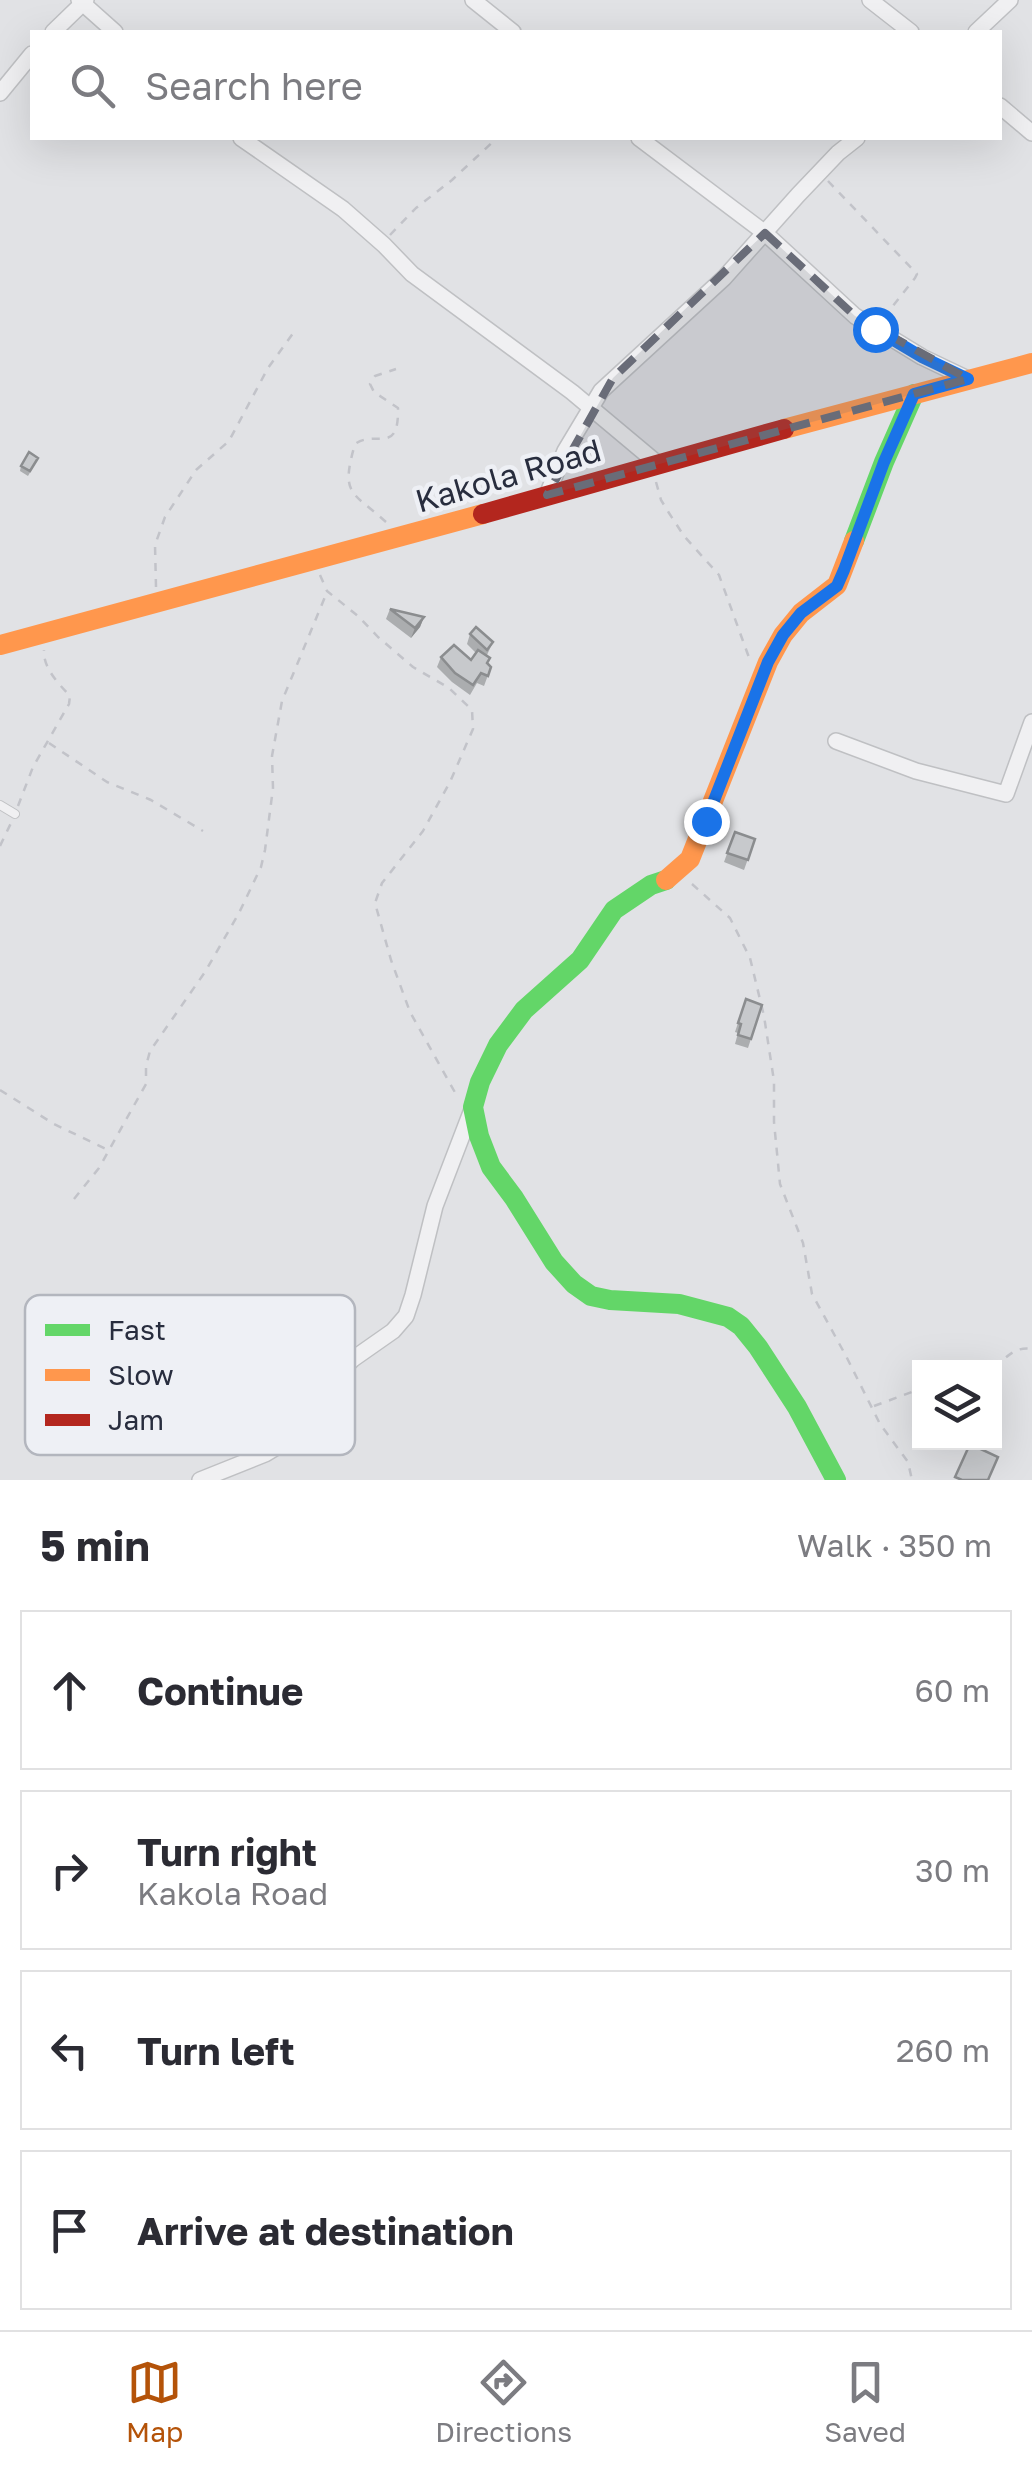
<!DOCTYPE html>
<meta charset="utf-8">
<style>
:root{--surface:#fff;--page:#f2f2f3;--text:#2b2b33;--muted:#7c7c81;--line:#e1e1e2;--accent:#b45309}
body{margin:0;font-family:"Golos Text",sans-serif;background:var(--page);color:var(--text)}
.controls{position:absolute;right:30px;bottom:30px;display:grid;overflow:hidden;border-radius:0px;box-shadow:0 10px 40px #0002}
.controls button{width:90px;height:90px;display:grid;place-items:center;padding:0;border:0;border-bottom:2px solid var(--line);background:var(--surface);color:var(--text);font:50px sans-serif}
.stop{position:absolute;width:30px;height:30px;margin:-22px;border:8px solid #1a73e8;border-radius:50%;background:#fff}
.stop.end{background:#1a73e8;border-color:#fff;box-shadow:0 2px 10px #0008}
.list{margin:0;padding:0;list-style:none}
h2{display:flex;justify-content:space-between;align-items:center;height:130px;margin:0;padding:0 40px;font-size:42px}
h2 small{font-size:32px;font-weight:400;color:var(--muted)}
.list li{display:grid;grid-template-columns:65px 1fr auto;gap:30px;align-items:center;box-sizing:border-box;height:160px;margin:0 20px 20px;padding:0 20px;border:2px solid var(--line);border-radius:0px}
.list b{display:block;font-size:38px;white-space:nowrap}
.list p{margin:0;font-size:32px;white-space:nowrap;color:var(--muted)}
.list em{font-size:32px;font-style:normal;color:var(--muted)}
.icon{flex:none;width:55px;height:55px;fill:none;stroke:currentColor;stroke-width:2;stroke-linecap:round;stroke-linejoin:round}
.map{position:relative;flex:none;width:1032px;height:1480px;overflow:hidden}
.search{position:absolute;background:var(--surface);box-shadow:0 10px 40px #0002;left:30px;right:30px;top:30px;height:110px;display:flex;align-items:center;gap:25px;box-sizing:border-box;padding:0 35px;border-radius:0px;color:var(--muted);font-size:38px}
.sheet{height:850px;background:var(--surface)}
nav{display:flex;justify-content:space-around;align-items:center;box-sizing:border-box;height:140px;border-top:2px solid var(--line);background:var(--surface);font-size:28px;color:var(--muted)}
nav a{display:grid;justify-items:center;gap:5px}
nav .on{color:var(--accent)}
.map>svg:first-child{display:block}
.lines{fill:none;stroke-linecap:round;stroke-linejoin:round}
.lane-casing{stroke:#bfc0c3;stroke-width:10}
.street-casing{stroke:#bfc0c3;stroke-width:18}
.path{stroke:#c2c3c9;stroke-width:2.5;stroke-dasharray:8 8;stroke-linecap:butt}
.lane{stroke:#f0f0f2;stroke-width:8}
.street{stroke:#f0f0f2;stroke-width:15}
.fast{stroke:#63d668;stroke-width:20}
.slow{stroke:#ff974d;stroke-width:20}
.jam{stroke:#b3261e;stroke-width:20}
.wall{fill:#abadaf}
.shaded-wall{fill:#8b8d8f}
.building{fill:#c7c9cc;stroke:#8b8d8f;stroke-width:2.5}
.route{stroke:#1a73e8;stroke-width:12}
.marked{fill:#696c78;fill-opacity:0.2;stroke:#696c78;stroke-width:8;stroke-dasharray:20 12;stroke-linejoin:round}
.labels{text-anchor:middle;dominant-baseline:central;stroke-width:9;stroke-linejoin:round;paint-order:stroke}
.street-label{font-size:32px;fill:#282d3e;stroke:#eef0f5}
.key{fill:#eef0f5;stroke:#b3b6be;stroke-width:2.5}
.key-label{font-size:28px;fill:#282d3e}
</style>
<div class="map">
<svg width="1032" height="1480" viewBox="0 0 1032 1480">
<rect width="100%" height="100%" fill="#e1e2e5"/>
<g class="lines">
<!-- lane casing -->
<g class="lane-casing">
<path id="lane" d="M0,805L15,814"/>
</g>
<!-- street casing -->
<g class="street-casing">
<path id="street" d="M79,0L115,32
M473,0L513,32
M870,0L911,32
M53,32L86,0
M976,32L1010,0
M0,93L32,54
M1000,106L1032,133
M241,138L343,209L384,245L412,274L572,392L658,464
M639,138L765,233L855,316L922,357L968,379
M547,495L565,451L601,391L724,278L798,195L838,153L857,138
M836,741L916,771L1006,794L1032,722
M200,1480L265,1454L293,1437L324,1398L336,1376L353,1359L393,1331L406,1316L413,1295L435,1206L473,1107"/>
</g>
<!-- path -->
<path class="path" d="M828,181L917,274L915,278L885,316
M390,235L416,208L452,180L497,138
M656,482L661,500L669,513L684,536L719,575L751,663
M386,522C352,491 340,496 355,444C376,429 399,456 398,408L374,392L370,384L375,376L396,369
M320,575L327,591L358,616L378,637L413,667L449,688L472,710L473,729L450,782L423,831L382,883L375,903L391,960L410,1012L457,1096
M156,587L155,545L165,517L196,470L229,441L268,368L294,332
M49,743L107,782L151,800L203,831
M18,806L33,767L69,704L70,696C58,683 43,668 44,650
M0,846L11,823
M692,884L730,918L750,958L764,1016L774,1081V1122L780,1184L803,1243L812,1294L846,1356L880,1424L908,1462L912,1480
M0,1090L54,1124L108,1150
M74,1199L99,1168L146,1084V1066L150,1051L205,972L239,913L261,867L265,850L273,788L272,756L282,701L327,592
M994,1368C1007,1357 1015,1346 1032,1349
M874,1406L920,1389"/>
<!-- lane -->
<use href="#lane" class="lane"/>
<!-- street -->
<use href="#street" class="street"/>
<!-- fast -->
<path class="fast" d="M854,541L884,462L914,394
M666,880L651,885L614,910L580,960L524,1010L498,1045L480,1082L473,1107L479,1136L491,1167L514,1198L554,1262L574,1284L591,1296L610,1300L679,1304L728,1317L741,1326L758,1347L797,1407L836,1480"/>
<!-- slow -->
<path class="slow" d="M784,429L1032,363
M0,645L483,514
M666,880L690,859L768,662L783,635L801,613L837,585L854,541"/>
<!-- jam -->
<path class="jam" d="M483,514L784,429"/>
</g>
<!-- wall -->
<path class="wall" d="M36,462L28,476L20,471L21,466Z
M390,609L424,617L420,627L411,638L386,619Z
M470,634L493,642L487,655L488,664L491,667L484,686L477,683L470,695L452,682L437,667L441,657L471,660L476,653L467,644Z
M735,832L755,839L744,870L724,862Z
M746,999L762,1005L748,1048L735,1044L738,1033L735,1032Z"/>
<!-- shaded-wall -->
<path class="shaded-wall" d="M424,617L420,627L411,638L415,628Z"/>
<!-- building -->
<path class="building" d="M29,452L38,458L30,471L21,466Z
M390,609L424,617L415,628Z
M476,627L493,642L487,650L470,634Z
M454,645L471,660L478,650L490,658L487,663L491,667L488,676L481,673L473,685L455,673L441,657Z
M735,832L755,839L748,860L727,853Z
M746,999L762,1005L751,1039L738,1035L741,1024L738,1023Z
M970,1444L998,1457L988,1480H962L955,1477Z"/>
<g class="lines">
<!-- route -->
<path class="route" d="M706,821L768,662L783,635L801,613L837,586L844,570L884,462L914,394L968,379L922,357L875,329"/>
</g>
<!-- marked area -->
<path class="marked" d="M765,233L855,316L968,379L547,495L613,378Z"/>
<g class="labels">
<!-- street labels -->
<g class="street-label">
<text transform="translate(508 475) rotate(-16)">Kakola Road</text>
</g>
</g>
<!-- legend -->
<rect x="25" y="1295" width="330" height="160" rx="15" class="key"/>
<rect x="45" y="1324" width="45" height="12" fill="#63d668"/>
<rect x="45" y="1369" width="45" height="12" fill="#ff974d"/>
<rect x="45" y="1414" width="45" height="12" fill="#b3261e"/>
<g class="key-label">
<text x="108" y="1340">Fast</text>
<text x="108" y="1385">Slow</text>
<text x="108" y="1430">Jam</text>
</g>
</svg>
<div class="controls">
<button><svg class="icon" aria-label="layers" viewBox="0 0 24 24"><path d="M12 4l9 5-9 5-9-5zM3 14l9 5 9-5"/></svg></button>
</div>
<div class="stop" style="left:875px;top:329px"></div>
<div class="stop end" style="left:706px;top:821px"></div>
<div class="search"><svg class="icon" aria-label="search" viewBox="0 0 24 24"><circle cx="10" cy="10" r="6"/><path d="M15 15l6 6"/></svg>Search here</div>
</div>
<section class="sheet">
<h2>5 min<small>Walk · 350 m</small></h2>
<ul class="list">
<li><svg class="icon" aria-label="ahead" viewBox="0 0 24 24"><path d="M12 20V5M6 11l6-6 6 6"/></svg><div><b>Continue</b></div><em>60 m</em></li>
<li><svg class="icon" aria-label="right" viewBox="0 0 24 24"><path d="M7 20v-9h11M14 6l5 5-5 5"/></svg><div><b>Turn right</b><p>Kakola Road</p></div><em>30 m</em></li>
<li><svg class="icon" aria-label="left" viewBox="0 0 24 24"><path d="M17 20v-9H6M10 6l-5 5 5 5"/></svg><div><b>Turn left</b></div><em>260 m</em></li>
<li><svg class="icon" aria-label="arrive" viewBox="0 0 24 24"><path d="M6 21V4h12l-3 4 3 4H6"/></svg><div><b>Arrive at destination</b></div></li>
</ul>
</section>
<nav>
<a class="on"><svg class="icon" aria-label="map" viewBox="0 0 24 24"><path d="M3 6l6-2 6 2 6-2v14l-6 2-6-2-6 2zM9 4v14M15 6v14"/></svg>Map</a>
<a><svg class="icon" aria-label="directions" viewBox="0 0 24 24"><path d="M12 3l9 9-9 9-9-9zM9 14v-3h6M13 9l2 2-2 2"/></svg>Directions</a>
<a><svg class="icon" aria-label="saved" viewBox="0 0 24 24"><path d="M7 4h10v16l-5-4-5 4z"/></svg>Saved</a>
</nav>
